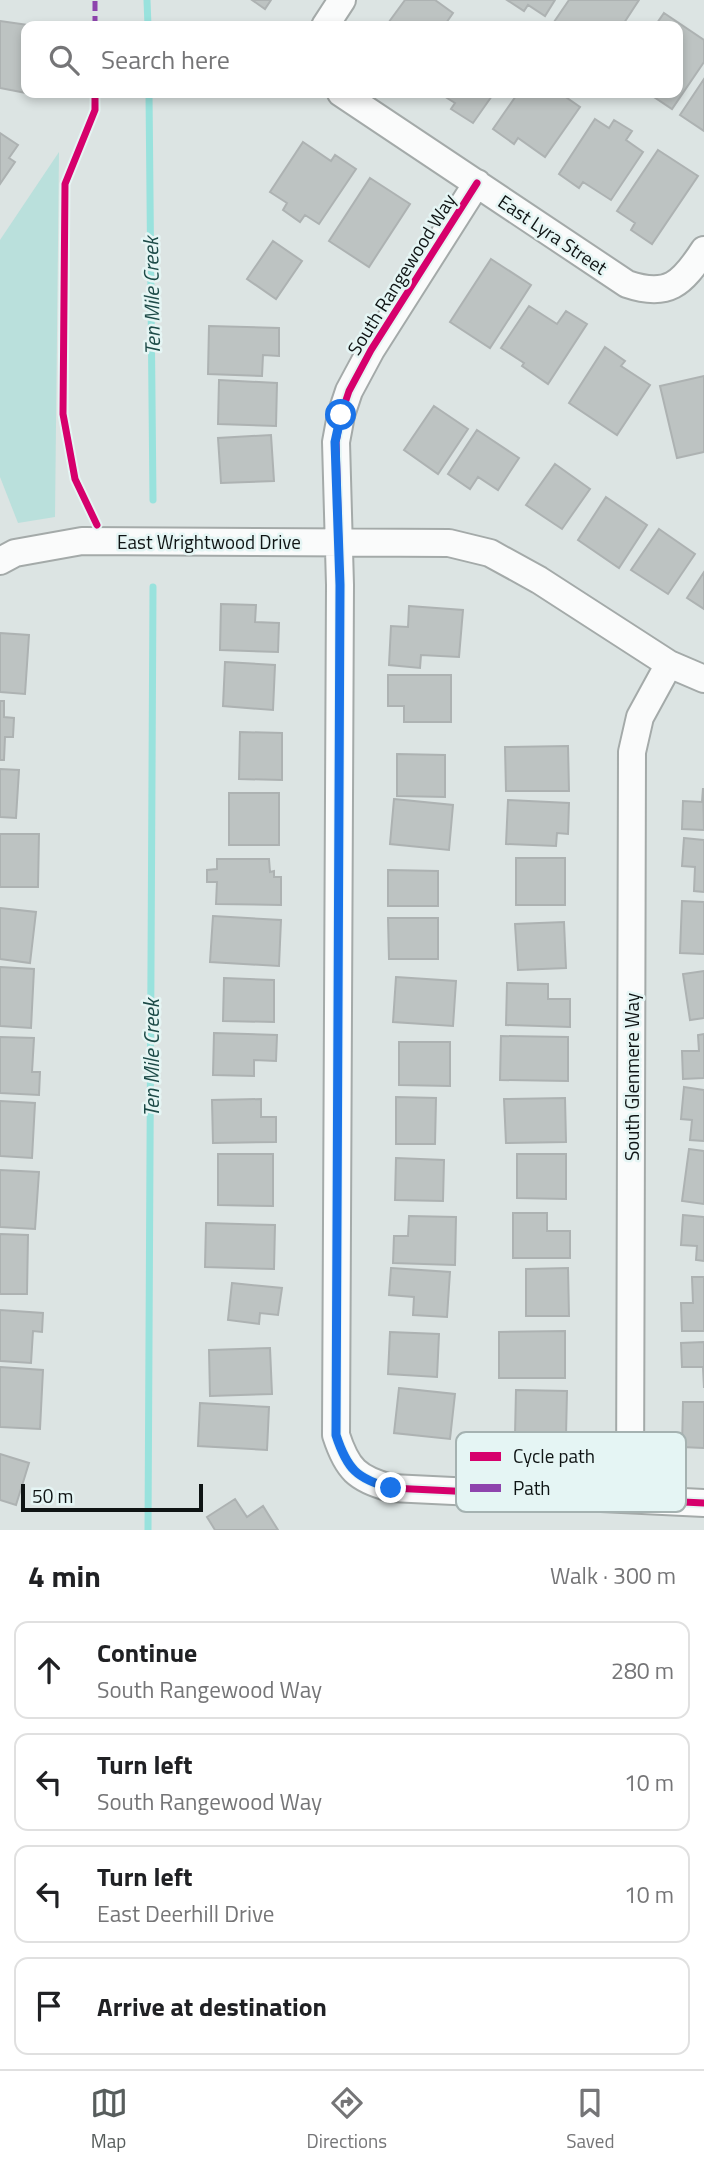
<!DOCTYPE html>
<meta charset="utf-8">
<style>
:root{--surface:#fff;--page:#f2f2f2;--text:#202124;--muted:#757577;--line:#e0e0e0;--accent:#575d5c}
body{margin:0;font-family:"Titillium Web",sans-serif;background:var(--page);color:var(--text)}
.scale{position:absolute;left:21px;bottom:18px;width:182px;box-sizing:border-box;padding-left:7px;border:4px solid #0f1414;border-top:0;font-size:19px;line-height:24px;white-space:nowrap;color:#0f1414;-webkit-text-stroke:5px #e5f5f4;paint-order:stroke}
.stop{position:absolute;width:21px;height:21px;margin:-16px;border:5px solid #1a73e8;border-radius:50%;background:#fff}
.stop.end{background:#1a73e8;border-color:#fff;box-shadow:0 2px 7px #0008}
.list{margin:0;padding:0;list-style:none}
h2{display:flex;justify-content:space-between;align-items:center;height:91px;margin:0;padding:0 28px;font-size:30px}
h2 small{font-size:23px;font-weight:400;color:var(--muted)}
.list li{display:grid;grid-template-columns:46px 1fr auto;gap:21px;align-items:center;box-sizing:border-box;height:98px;margin:0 14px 14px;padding:0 14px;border:2px solid var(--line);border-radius:14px}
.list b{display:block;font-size:26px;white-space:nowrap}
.list p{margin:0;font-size:23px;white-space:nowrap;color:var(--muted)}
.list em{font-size:23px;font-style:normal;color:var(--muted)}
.icon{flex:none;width:38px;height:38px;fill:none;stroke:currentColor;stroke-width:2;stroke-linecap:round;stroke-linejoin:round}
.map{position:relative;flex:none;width:704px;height:1530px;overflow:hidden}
.search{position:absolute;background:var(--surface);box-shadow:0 4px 10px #0003;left:21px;right:21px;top:21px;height:77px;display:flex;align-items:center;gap:18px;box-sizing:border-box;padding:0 24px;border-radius:14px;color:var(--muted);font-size:26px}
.sheet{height:539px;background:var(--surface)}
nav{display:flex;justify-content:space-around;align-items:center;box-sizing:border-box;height:98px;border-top:2px solid var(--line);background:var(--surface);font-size:19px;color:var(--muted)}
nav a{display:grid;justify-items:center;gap:4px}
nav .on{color:var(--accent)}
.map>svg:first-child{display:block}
.green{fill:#bae0dc}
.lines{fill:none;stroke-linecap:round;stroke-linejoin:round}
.stream{stroke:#99e2dd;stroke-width:7}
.building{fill:#bdc3c2;stroke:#adb2b2;stroke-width:2}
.minor-casing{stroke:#a4aaa9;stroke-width:30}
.minor{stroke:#fafbfb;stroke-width:26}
.quiet{stroke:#8e44ad;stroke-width:5;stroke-dasharray:10 5;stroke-linecap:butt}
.cycleway-casing{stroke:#e5f5f4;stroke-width:11}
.cycleway{stroke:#d6006c;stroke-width:7}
.route{stroke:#1a73e8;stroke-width:9}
.labels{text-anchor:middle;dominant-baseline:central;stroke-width:5;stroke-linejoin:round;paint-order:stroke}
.street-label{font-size:19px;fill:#0f1414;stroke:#e5f5f4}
.water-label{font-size:21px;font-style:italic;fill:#1c4a47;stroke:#e5f5f4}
.key{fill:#e5f5f4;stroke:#a5b2b1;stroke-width:2}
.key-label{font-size:19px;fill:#0f1414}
</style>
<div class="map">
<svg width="704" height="1530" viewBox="0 0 704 1530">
<rect width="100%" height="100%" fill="#dce4e3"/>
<!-- green -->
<path class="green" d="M59,152L55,517L18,523L0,477V240Z"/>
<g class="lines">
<!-- stream -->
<path class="stream" d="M147,0L148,26
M149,93L153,500
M148,1530L153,587"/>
</g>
<!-- building -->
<path class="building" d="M252,0H271L265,9Z
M405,0H435L453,13L444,26H386Z
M507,0H555L545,16L528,5L524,11Z
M569,0H639L622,26H560L554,22Z
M664,13L704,40V62L672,109L648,93H678V26H655Z
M0,21L35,26H26V93L0,88Z
M704,79V131L680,115Z
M439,93H494L473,123L451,109L455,103Z
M518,93H565L563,95L580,107L545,157L518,138L514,144L493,129Z
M595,119L609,128L614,120L632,131L626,140L643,152L611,200L583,182L579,188L559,174Z
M0,133L18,145L9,158L15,162L0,184Z
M303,142L331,161L335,155L356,169L319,224L305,215L300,222L283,210L287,203L270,192Z
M658,150L698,176L652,244L631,230L635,223L617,211Z
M370,178L410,204L369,267L329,241Z
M273,241L302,261L276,299L247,279Z
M491,259L531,285L490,348L450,322Z
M529,306L557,324L566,311L587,324L548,384L522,366L524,363L501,348Z
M209,326L279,328V356L263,355L262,376L208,374Z
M605,347L625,361L621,366L650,385L617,435L569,403Z
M704,376V452L677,458L660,386Z
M219,380L277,383L276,426L218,424Z
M434,406L468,429L438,474L404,450Z
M477,430L519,458L498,490L478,477L470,489L448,474Z
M271,435L274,481L221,483L218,438Z
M555,464L590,489L562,529L526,505Z
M606,497L647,525L619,568L578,540Z
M659,529L695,554L668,594L631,570Z
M704,572V609L687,598Z
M221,604L256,605L255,622L279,623L278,652L220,650Z
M409,606L463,610L459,657L421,655L420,668L389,665L391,626L408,627Z
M0,633L29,635L25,694L0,692Z
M225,662L275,665L273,710L223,706Z
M388,675H451V722H404V706H388Z
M0,701H4V717L14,718L13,737H5L4,760H0Z
M240,732L282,733V780L239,779Z
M568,746L569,791H506L505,747Z
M397,754L445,755V797L397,796Z
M0,769L19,770L16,818L0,817Z
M703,788L704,830L682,829L683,801L702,802Z
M229,793H279V845H229Z
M394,799L453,805L449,850L390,844Z
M508,800L569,803L568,834L557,833L556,846L506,844Z
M0,834H39L38,887H0Z
M684,838L704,840V892L694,891L695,867L682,866Z
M516,858H565V905H516Z
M217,859H269L270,872L274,871V877H281V905L216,904L217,882H207V870L217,869Z
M388,870L438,871V906H388Z
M682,901L704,902V954L680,953Z
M0,908L36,912L30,963L0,959Z
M213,916L281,920L279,966L210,962Z
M388,918H438V959H389Z
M564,922L566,968L518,970L515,924Z
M0,967L34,969L31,1028L0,1026Z
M704,971V1018L690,1020L683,974Z
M396,977L456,981L453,1026L393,1022Z
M224,978L274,980V1022L223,1021Z
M507,983L548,984V999H570V1027L506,1025Z
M214,1033L277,1035L276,1061L254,1060V1076L213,1075Z
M704,1034V1078L683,1079L682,1051H699L698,1035Z
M501,1036L568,1037V1081L500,1080Z
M0,1037L34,1038L32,1072H40L39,1095L0,1093Z
M399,1042H450V1086L399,1085Z
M684,1087L704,1090V1141L690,1140L692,1120L681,1119Z
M396,1097L436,1098L435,1144H396Z
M565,1098L566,1142L506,1143L504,1099Z
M261,1099V1117H276V1142L213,1143L212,1100Z
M0,1101L35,1103L32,1158L0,1156Z
M689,1149L704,1151V1204L682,1201Z
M218,1154H273V1206L218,1205Z
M517,1154H566V1199L517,1198Z
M396,1158L444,1160L443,1201L395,1200Z
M0,1170L39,1172L35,1229L0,1227Z
M513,1213H547V1231H570V1258H513Z
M683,1215L704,1217V1261L696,1260L697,1246L681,1245Z
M409,1216L456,1217L455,1265L393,1263L394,1236H408Z
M206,1223L275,1225L274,1269L205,1267Z
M0,1234L28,1235L27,1294H0Z
M391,1268L450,1272L447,1317L413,1315L414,1297L389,1295Z
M568,1268L569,1316H526V1269Z
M692,1277H704V1331H682L681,1303H693Z
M232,1283L282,1288L278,1315L260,1313L259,1324L228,1320Z
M0,1310L43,1313L42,1332L33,1331L31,1363L0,1361Z
M565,1331V1378H499V1332Z
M390,1332L439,1334L437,1377L388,1374Z
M704,1342V1388L703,1367H682L681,1343Z
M270,1348L272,1394L210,1396L209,1350Z
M0,1367L43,1370L40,1429L0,1427Z
M399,1388L455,1394L450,1439L394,1433Z
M516,1390L567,1391L566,1436L515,1435Z
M683,1402H704V1448L682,1447Z
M200,1403L269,1407L267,1450L198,1446Z
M0,1454L29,1463L16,1505L0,1500Z
M235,1499L247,1517L263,1506L278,1530H215L207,1517Z"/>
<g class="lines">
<!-- minor casing -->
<g class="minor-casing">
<path id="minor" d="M325,26L342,0
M341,93L627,284C668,298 682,284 704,250
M477,183L371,350L349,391L341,415L336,442L340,585L336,1435C347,1469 357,1479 391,1488L704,1503
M0,561L15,553L82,541L449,543L490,553L539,580L669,664L704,679
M630,1499L632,752L640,717L669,664"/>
</g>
<!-- minor -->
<use href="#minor" class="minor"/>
<!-- quiet -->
<path class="quiet" d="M95,26V0"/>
<!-- cycleway casing -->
<g class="cycleway-casing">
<path id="cycleway" d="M95,93V110L65,184L63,414L75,479L97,525
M477,183L371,350L349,391L341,415L336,442L340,585L336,1435C347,1469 357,1479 391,1488L704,1503"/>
</g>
<!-- cycleway -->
<use href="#cycleway" class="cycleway"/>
</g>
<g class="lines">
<!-- route -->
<path class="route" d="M341,415L335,442L340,585L336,1435C347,1469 357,1479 391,1488"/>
</g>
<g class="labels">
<!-- street labels -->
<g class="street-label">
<text transform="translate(553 234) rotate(34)">East Lyra Street</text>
<text transform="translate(401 274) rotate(-58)">South Rangewood Way</text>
<text x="209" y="541">East Wrightwood Drive</text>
<text transform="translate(631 1077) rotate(-90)">South Glenmere Way</text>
</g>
<!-- water labels -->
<g class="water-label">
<text transform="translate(151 296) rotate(-91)">Ten Mile Creek</text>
<text transform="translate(151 1058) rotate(-90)">Ten Mile Creek</text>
</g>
</g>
<!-- legend -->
<rect x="456" y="1432" width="230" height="80" rx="10" class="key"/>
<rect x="470" y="1452" width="31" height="9" fill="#d6006c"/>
<rect x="470" y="1484" width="31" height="8" fill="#8e44ad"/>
<g class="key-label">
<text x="513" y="1463">Cycle path</text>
<text x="513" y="1495">Path</text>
</g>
</svg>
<div class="scale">50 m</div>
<div class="stop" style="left:341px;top:415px"></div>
<div class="stop end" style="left:391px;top:1488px"></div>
<div class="search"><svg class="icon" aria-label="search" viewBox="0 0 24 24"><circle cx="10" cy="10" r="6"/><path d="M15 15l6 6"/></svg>Search here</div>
</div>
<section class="sheet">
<h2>4 min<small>Walk · 300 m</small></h2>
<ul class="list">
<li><svg class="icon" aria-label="ahead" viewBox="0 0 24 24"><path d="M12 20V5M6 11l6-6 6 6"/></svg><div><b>Continue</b><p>South Rangewood Way</p></div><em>280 m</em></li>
<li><svg class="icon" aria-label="left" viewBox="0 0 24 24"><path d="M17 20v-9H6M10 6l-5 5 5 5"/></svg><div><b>Turn left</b><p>South Rangewood Way</p></div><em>10 m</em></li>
<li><svg class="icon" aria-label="left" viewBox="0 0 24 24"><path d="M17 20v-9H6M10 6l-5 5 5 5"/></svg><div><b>Turn left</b><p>East Deerhill Drive</p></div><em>10 m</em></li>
<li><svg class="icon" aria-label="arrive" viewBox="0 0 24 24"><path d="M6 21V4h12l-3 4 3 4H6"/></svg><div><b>Arrive at destination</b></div></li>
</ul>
</section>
<nav>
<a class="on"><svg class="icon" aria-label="map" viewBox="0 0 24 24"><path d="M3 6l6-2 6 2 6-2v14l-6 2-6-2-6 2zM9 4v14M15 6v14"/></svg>Map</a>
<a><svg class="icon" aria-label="directions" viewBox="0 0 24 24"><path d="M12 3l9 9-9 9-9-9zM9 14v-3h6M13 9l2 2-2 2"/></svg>Directions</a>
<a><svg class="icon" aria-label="saved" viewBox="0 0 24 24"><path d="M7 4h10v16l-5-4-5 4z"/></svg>Saved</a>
</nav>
